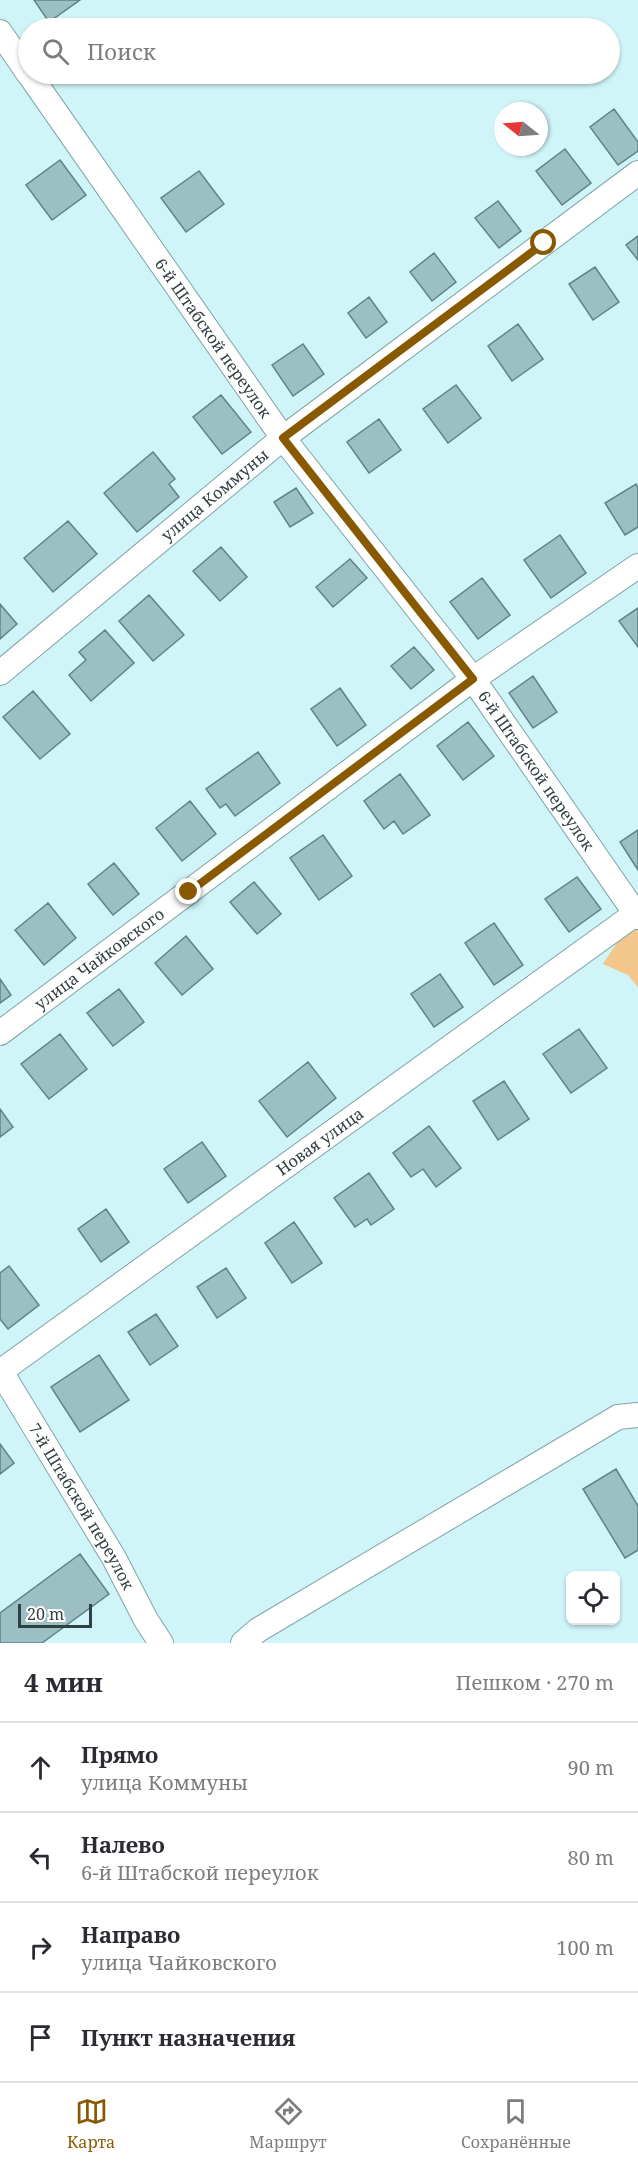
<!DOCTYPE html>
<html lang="ru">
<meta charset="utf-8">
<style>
:root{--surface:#fff;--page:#f7f7f7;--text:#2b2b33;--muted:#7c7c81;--line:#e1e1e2;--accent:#895900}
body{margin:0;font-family:"Noto Serif",serif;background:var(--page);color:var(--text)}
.controls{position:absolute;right:18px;bottom:18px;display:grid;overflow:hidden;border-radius:9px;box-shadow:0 2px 4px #0004}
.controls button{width:54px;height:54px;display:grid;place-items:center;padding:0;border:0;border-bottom:2px solid var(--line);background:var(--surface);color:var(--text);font:30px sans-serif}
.compass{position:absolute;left:494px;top:102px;width:54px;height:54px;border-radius:50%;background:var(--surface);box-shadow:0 2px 4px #0004;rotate:287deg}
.scale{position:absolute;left:18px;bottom:15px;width:74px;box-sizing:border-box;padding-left:6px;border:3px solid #314042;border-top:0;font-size:16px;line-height:21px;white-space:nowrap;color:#314042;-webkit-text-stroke:4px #fff;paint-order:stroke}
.stop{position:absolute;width:18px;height:18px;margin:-14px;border:4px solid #895900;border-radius:50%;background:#fff}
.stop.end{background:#895900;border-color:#fff;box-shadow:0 2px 6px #0008}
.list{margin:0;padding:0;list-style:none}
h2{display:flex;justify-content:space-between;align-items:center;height:78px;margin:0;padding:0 24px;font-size:26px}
h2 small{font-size:20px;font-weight:400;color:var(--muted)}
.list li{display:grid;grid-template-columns:39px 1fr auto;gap:18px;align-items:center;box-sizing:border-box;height:90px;padding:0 24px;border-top:2px solid var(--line)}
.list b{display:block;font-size:22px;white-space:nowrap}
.list p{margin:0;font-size:20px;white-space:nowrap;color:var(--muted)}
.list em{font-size:20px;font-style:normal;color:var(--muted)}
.icon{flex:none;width:33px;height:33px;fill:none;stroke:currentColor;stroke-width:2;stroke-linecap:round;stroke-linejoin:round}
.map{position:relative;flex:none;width:638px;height:1643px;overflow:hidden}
.search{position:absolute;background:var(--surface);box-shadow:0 2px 4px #0004;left:18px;right:18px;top:18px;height:66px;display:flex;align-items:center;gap:15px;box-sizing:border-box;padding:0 21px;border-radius:33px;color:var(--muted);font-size:22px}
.sheet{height:438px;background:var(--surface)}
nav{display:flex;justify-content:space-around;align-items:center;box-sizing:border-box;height:84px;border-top:2px solid var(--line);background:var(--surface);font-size:16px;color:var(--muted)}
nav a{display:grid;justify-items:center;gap:3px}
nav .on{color:var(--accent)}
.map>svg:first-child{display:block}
.green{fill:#f3c68c}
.building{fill:#9bbfc3;stroke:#618387;stroke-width:1.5}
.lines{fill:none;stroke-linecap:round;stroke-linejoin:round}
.minor-casing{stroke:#81a4a8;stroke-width:26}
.minor{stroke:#fff;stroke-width:24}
.route{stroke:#895900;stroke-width:8}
.labels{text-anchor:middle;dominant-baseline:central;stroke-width:5;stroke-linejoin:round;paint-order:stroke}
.street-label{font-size:16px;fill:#314042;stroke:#fff}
</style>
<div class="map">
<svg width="638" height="1643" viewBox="0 0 638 1643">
<rect width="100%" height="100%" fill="#cff5f9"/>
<!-- green -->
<path class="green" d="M636,926L638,928V987L628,975L603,964L618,941Z"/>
<!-- building -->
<path class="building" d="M34,0H80L49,22Z
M614,109L638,142V151L618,165L590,127Z
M565,149L591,183L562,205L536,171Z
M60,160L86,195L52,220L26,185Z
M199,171L224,204L186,232L161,198Z
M498,201L521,231L499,248L475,218Z
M638,236V260L626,245Z
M434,253L456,282L432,301L410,272Z
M595,267L619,302L593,320L569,284Z
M369,297L387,322L366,338L348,313Z
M518,324L543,359L512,381L488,346Z
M303,344L324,374L293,396L272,365Z
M456,385L481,418L448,443L423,409Z
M221,395L251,432L222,454L193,417Z
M379,419L401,450L369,473L347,442Z
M153,452L175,479L169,484L179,497L137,532L104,493Z
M636,484L638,488V527L625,535L605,503Z
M296,488L313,513L290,527L274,502Z
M68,521L97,554L53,592L24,558Z
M560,535L586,573L551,598L524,560Z
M221,547L247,577L220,601L193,571Z
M350,559L367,578L333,607L316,587Z
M482,578L510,615L478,639L450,602Z
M149,595L184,635L153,661L119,621Z
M0,604L17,624L0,639Z
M638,608V647L619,621Z
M105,630L134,663L91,701L69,675L86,660L79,652Z
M414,647L434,670L411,689L391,666Z
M533,676L557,712L533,728L509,693Z
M340,688L366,725L337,746L311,709Z
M33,691L70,734L40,759L3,717Z
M468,722L494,756L463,780L437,746Z
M258,752L280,783L235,816L226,804L220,808L206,789Z
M400,774L430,815L403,834L394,821L384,829L364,801Z
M190,801L216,834L182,861L156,828Z
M638,830V870L620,842Z
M323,835L352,876L319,900L290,858Z
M114,863L139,894L113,915L88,884Z
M577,877L601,909L569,932L545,899Z
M254,882L281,914L257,934L230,902Z
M48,903L76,938L44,965L15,930Z
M494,923L523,965L494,985L465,943Z
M186,936L213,969L182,995L155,963Z
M440,974L463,1007L434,1027L411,994Z
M0,979L11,995L0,1003Z
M119,989L144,1022L113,1046L87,1013Z
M579,1029L607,1068L571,1093L543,1054Z
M60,1034L87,1069L49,1099L21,1064Z
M308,1062L336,1098L287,1137L259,1101Z
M504,1081L529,1119L498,1140L473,1101Z
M0,1109L13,1127L0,1137Z
M429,1126L461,1168L436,1187L423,1169L411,1177L393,1153Z
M202,1142L226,1176L188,1203L164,1169Z
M369,1173L394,1209L371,1225L367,1219L355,1227L334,1198Z
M106,1209L129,1242L101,1262L78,1229Z
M294,1222L322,1263L292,1283L265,1243Z
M9,1266L39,1305L8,1329L0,1319V1273Z
M226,1268L246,1298L217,1318L197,1287Z
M156,1314L178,1346L150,1365L128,1332Z
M99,1355L129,1400L80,1432L51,1387Z
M0,1444L14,1463L0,1474Z
M616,1469L638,1506V1550L625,1558L583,1489Z
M80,1554L109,1594L42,1643H0V1613Z"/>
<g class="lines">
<!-- minor casing -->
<g class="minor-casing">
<g id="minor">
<path d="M0,32L28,73"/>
<path id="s1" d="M29,74L283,438L473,679L638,917"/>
<path id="s2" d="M0,673L283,438L638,173"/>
<path id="s3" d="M0,1033L473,679L638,566"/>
<path id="s4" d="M0,1370L114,1558L146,1620L161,1643"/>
<path id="s5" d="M1,1371L638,912"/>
<path d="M243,1643L258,1630L618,1417L638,1415"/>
</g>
</g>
<!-- minor -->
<use href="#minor" class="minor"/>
</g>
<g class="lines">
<!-- route -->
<path class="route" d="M189,892L473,679L283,438L544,243"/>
</g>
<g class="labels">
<!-- street labels -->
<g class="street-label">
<text stroke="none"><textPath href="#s1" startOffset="322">6-й Штабской переулок</textPath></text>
<text stroke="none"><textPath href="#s2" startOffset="279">улица Коммуны</textPath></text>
<text stroke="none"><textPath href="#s1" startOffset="862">6-й Штабской переулок</textPath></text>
<text stroke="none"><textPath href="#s3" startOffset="124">улица Чайковского</textPath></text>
<text stroke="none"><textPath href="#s5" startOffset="393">Новая улица</textPath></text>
<text stroke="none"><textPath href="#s4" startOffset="159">7-й Штабской переулок</textPath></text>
</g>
</g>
</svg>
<div class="controls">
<button><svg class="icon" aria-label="locate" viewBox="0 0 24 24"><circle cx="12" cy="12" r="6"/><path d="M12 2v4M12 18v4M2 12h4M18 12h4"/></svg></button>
</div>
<svg class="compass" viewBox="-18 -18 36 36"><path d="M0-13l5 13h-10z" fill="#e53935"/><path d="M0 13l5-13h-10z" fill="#7c7c81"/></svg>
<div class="scale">20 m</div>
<div class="stop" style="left:544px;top:243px"></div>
<div class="stop end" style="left:189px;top:892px"></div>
<div class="search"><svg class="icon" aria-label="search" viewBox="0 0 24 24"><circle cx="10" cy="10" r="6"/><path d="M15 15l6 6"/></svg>Поиск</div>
</div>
<section class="sheet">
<h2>4 мин<small>Пешком · 270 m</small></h2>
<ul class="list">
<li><svg class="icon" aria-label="ahead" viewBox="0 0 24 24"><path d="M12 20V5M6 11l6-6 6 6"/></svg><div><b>Прямо</b><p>улица Коммуны</p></div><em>90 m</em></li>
<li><svg class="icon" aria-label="left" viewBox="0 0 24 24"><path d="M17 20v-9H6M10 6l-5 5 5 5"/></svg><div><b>Налево</b><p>6-й Штабской переулок</p></div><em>80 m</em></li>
<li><svg class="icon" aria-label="right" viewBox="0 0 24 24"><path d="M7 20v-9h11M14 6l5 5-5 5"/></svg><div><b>Направо</b><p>улица Чайковского</p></div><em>100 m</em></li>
<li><svg class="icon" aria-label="arrive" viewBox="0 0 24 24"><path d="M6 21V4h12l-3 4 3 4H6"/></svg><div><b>Пункт назначения</b></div></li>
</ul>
</section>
<nav>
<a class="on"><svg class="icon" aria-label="map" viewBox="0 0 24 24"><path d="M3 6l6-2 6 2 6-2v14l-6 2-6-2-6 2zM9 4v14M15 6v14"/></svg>Карта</a>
<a><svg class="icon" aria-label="directions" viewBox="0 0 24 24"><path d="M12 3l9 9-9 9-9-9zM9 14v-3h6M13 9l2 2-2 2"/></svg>Маршрут</a>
<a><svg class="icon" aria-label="saved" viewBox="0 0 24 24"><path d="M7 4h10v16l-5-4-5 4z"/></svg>Сохранённые</a>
</nav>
